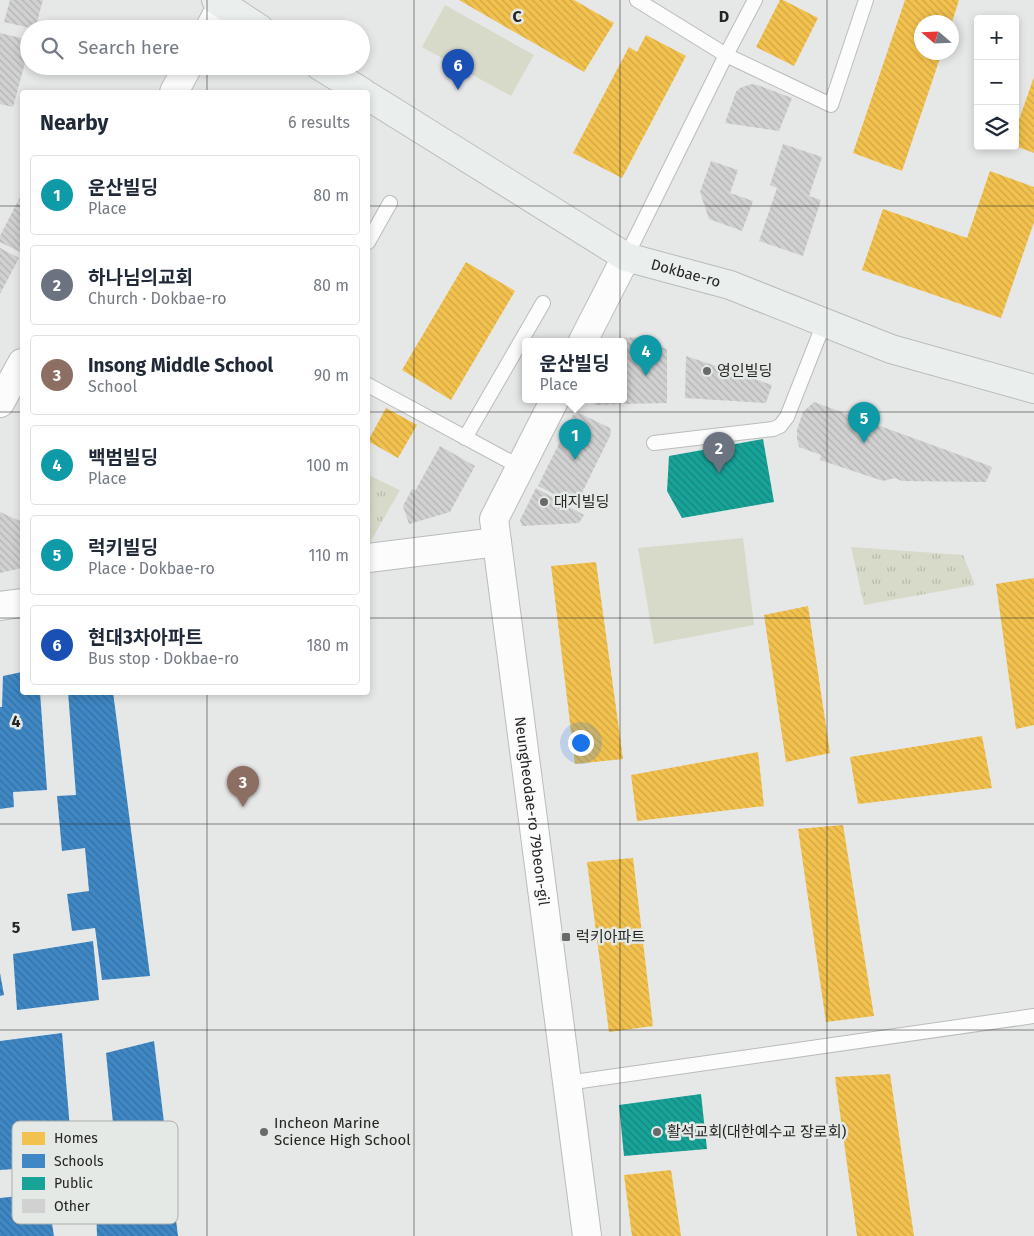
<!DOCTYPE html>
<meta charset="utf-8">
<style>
:root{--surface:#fff;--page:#f6f6f7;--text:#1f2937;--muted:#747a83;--line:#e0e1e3;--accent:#686968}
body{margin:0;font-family:"Fira Sans","Noto Sans KR",sans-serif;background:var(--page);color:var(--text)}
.controls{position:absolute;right:15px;top:15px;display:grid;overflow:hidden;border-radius:5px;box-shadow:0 2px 8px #0003}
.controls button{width:45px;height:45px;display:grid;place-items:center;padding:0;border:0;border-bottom:1px solid var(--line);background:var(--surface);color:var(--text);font:25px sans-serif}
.compass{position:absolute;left:914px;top:15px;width:45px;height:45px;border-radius:50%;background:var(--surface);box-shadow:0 2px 8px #0003;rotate:289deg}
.you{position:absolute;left:580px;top:742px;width:18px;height:18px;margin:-12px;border:4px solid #fff;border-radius:50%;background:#1a73e8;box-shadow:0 0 0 8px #1a73e833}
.badge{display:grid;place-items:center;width:32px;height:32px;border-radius:50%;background:var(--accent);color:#fff;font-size:16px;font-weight:700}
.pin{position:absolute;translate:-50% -41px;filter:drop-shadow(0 1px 2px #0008)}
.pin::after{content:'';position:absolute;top:26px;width:18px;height:15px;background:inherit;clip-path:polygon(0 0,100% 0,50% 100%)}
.popup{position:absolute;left:522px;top:338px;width:105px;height:65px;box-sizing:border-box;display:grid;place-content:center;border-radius:5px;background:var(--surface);filter:drop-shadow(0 1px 4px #0005);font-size:16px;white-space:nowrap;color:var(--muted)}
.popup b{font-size:19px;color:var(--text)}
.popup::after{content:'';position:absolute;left:50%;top:100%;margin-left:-10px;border:10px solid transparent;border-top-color:var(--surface)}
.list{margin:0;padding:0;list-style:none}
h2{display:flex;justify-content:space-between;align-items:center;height:65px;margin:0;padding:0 20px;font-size:21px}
h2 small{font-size:16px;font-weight:400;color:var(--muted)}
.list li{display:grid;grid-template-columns:32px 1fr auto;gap:15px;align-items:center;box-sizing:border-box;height:80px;margin:0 10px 10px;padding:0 10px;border:1px solid var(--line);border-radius:5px}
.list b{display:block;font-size:19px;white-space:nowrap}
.list p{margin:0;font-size:16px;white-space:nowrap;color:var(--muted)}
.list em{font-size:16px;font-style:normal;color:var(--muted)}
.icon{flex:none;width:28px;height:28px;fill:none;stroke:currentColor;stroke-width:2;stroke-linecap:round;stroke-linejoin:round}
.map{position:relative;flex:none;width:1034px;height:1236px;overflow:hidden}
.search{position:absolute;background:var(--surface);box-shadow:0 2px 8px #0003;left:20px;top:20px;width:350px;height:55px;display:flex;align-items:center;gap:12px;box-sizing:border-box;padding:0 18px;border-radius:28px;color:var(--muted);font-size:19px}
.panel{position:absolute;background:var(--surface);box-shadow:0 2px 8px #0003;left:20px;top:90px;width:350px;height:605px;border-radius:5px}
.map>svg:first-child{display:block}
.grass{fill:url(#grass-tufts)}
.garden{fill:#d7d9c9}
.homes{fill:url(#homes-back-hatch)}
.schools{fill:url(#schools-back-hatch)}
.public{fill:url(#public-back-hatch)}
.building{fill:url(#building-back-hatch)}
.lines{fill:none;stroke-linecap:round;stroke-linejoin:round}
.service-casing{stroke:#babcbb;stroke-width:16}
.minor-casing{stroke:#babcbb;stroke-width:30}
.tertiary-casing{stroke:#babcbb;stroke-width:30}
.secondary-casing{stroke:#babcbb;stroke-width:30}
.service{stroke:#fbfcfb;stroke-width:14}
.minor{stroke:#fbfcfb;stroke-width:28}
.tertiary{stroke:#fbfcfb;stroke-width:28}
.secondary{stroke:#eaefee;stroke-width:28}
.grid{fill:none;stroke:#242524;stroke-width:1;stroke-opacity:0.55}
.poi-dot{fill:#686968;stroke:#e5e9e6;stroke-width:2}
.labels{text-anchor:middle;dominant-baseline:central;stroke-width:5;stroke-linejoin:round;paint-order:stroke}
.street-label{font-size:15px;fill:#242524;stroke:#e5e9e6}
.poi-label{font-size:15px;fill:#242524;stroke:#e5e9e6;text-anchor:start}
.key{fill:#e5e9e6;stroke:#abaeac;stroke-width:1}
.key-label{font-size:14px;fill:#242524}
.grid-label{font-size:16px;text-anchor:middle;font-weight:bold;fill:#242524;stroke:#e5e9e6;stroke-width:5;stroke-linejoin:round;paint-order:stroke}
</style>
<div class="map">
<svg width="1034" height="1236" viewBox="0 0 1034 1236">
<defs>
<pattern id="grass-tufts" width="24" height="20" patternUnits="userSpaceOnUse" patternTransform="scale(1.25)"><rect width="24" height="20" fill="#d7d9c9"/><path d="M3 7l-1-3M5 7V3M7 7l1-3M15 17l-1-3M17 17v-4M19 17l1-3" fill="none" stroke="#b8baac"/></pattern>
<pattern id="homes-back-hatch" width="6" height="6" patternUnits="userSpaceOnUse" patternTransform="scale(1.25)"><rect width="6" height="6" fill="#f2c14e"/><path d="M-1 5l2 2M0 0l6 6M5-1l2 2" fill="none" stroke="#cfa644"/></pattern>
<pattern id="schools-back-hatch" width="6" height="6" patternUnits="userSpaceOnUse" patternTransform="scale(1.25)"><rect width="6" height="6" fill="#3f88c5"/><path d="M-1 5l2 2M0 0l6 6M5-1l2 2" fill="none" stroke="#356fa0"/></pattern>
<pattern id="public-back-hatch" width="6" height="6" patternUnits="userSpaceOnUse" patternTransform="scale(1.25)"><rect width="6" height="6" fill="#17a398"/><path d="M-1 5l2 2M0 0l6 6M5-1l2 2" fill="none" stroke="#15857c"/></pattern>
<pattern id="building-back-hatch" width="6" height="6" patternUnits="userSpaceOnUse" patternTransform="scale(1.25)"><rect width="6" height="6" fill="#d0d1d0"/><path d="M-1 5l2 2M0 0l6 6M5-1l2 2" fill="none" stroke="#b2b3b2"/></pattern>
</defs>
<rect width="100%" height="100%" fill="#e6e8e7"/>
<!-- grass -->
<path class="grass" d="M368,475L400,490L368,546Z
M851,547L963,555L975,585L864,605Z"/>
<!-- garden -->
<path class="garden" d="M445,5L534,55L511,96L422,47Z
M743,538L754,625L654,644L638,548Z"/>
<!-- homes -->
<path class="homes" d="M459,0H574L614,23L584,72Z
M780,0H783L818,18L794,66L756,47Z
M905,0H959L952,22H922V52H942L902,171L853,153Z
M646,35L686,56L622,178L573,153L629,47L637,52Z
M1034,77V153L1015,146V131Z
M990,171L1034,187V222L1001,318L862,270L883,209L967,238Z
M466,262L515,291L451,400L402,370Z
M386,408L417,425L398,458L368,441Z
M596,562L623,759L575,764L551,566Z
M1034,578V725L1016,729L996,584Z
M808,606L830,753L786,762L764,615Z
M982,736L992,788L858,804L850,757Z
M758,752L764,806L637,821L631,775Z
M843,825L874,1016L826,1022L798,829Z
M633,858L653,1026L609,1032L587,862Z
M890,1074L914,1236H857L835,1077Z
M671,1170L681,1236H632L624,1175Z"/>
<!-- schools -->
<path class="schools" d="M22,672V692H40L47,790L13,792L14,807L0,809V707H2L3,676Z
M68,692H113L150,976L102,980L95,928L72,931L67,894L89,891L85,848L62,851L57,796L76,795Z
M93,941L99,1000L17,1010L13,954Z
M0,973L4,995L0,996Z
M62,1033L73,1165L0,1170V1041Z
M154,1041L178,1236H97L96,1206L121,1203L106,1053Z
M47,1193L54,1236H0V1198Z"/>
<!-- public -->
<path class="public" d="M763,439L774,502L682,518L667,491L669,456Z
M701,1094L707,1149L624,1156L619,1105Z"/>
<!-- building -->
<path class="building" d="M10,0H43L35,29L4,22Z
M0,33L29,40V48L13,107L0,104Z
M751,84L757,85L792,98L779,131L725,123L736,92L740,88Z
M783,144L822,157L809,196L821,200L803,256L759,241L777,188L770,185Z
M711,161L738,170L730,193L753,201L742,231L709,219L700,192Z
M22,193V253L0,242V236Z
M0,248L19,258L0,294Z
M636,337L637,342H644L667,349V403L624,404L623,338Z
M686,356L772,385L766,403L685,398Z
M592,399H620V404L595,405Z
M814,402L990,466L992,468L986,482L902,481L895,478L883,481L820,460L821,455L799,447L797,439V430L803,412Z
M579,413L610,428L611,434L576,505L538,486L573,415Z
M440,446L475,466L450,512L409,524L403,506L412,489L415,491Z
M536,488L584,515L579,523L522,526L520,520Z
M0,512L22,522V568L0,573Z"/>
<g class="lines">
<!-- service casing -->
<g class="service-casing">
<path id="service" d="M637,0L726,55L755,0
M368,242L390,203
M626,257L726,55L831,105L866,0
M368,385L520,467
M465,438L543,303
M654,443L773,429L780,426L787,417L824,323
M567,1083L1034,1016"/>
</g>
<!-- minor casing -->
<g class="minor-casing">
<g id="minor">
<path d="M583,341L626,257"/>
<path id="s1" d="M555,399L494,519L587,1236"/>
<path d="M368,558L497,542"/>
<path d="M0,606L22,603"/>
</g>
</g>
<!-- tertiary casing -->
<g class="tertiary-casing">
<path id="tertiary" d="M209,29L225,0
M174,92L188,66
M0,403L22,363"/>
</g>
<!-- secondary casing -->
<g class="secondary-casing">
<g id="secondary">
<path d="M216,0L260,29"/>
<path d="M320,66L362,92"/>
<path id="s2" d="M368,96L626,257L730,285L891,349L1034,389"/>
</g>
</g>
<!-- service -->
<use href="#service" class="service"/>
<!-- minor -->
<use href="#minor" class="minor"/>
<!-- tertiary -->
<use href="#tertiary" class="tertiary"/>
<!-- secondary -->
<use href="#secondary" class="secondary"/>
</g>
<!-- grid -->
<path class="grid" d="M207,0V29M414,0V1236M620,0V1236M827,0V1236M207,66V92M0,206H22M368,206H1034M0,412H22M368,412H1034M0,618H22M368,618H1034M207,692V1236M0,824H1034M0,1030H1034"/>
<!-- markers -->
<g class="poi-dot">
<circle cx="707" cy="371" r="5"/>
<circle cx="544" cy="502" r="5"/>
<rect x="561" y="932" width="10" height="10" rx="2.5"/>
<circle cx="264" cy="1132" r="5"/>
<circle cx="657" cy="1132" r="5"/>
</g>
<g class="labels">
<!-- street labels -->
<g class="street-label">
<text stroke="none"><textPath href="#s2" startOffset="366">Dokbae-ro</textPath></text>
<text stroke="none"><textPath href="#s1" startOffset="429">Neungheodae-ro 79beon-gil</textPath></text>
</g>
<!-- poi labels -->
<g class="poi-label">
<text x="717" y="371">영인빌딩</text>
<text x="554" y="502">대지빌딩</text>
<text x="576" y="937">럭키아파트</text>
<text x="274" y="1123">Incheon Marine<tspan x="274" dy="17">Science High School</tspan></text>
<text x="667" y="1132">활석교회(대한예수교 장로회)</text>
</g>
</g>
<!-- legend -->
<rect x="12" y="1121" width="166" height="103" rx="8" class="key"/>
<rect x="22" y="1132" width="23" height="13" fill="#f2c14e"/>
<rect x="22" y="1154" width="23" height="14" fill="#3f88c5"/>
<rect x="22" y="1177" width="23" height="13" fill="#17a398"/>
<rect x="22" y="1199" width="23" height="14" fill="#d0d1d0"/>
<g class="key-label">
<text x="54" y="1143">Homes</text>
<text x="54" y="1166">Schools</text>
<text x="54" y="1188">Public</text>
<text x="54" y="1211">Other</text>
</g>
<g class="grid-label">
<text x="517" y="22">C</text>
<text x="724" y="22">D</text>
<text x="16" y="727">4</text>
<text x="16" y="933">5</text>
</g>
</svg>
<div class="controls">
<button>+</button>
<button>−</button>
<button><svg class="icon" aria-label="layers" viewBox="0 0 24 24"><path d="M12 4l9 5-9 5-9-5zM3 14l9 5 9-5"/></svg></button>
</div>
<svg class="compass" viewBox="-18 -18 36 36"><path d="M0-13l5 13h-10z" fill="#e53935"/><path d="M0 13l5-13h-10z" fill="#747a83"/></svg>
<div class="you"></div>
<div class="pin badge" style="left:575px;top:460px;background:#0f9aa8">1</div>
<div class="popup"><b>운산빌딩</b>Place</div>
<div class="pin badge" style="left:719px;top:473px;background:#6b7280">2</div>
<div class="pin badge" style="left:243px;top:807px;background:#8d6e63">3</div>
<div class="pin badge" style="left:646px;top:376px;background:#0f9aa8">4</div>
<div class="pin badge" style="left:864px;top:443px;background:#0f9aa8">5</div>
<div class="pin badge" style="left:458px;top:90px;background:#1a4fb4">6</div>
<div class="search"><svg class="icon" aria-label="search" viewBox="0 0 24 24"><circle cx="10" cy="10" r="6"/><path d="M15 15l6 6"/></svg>Search here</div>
<section class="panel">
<h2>Nearby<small>6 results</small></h2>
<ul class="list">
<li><span class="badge" style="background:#0f9aa8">1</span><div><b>운산빌딩</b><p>Place</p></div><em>80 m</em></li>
<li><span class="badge" style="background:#6b7280">2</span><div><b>하나님의교회</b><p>Church · Dokbae-ro</p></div><em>80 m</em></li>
<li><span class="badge" style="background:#8d6e63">3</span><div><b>Insong Middle School</b><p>School</p></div><em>90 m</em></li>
<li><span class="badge" style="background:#0f9aa8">4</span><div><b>백범빌딩</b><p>Place</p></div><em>100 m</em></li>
<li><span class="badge" style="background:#0f9aa8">5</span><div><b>럭키빌딩</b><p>Place · Dokbae-ro</p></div><em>110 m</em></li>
<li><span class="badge" style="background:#1a4fb4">6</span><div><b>현대3차아파트</b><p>Bus stop · Dokbae-ro</p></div><em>180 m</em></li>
</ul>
</section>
</div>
